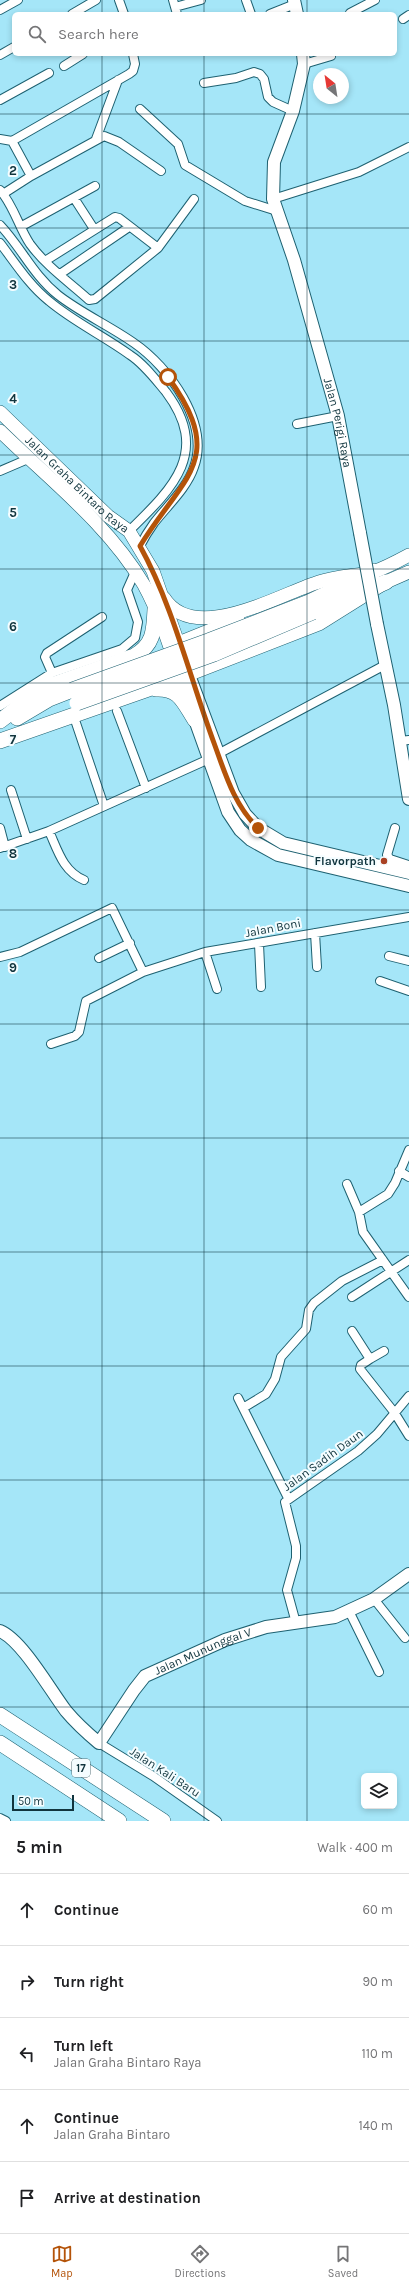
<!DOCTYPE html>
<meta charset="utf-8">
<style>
:root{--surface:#fff;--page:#f2f2f2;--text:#202124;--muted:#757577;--line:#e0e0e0;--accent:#b45309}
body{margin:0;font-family:Karla,sans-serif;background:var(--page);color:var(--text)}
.controls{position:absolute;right:12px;bottom:12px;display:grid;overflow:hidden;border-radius:6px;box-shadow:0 2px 6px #0003}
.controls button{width:36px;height:36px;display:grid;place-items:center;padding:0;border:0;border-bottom:1px solid var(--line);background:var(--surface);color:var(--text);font:20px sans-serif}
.compass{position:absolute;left:313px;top:68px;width:36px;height:36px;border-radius:50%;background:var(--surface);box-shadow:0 2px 6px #0003;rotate:330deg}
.scale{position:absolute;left:12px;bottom:10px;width:62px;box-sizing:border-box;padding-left:4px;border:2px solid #11353e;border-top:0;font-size:11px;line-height:14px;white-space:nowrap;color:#11353e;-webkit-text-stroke:3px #f5fdff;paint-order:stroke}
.stop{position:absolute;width:12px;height:12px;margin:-9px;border:3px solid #b45309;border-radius:50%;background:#fff}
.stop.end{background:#b45309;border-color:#fff;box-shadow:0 1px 4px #0008}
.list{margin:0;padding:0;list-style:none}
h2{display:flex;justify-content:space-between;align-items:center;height:52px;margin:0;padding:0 16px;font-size:17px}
h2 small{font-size:13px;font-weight:400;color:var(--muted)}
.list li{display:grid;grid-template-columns:26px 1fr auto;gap:12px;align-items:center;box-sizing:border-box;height:72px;padding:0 16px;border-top:1px solid var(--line)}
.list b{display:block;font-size:15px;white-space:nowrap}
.list p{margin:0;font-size:13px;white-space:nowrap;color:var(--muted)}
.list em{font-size:13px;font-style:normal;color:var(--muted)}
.icon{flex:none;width:22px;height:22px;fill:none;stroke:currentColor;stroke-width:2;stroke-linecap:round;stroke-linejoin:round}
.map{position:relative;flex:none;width:409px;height:1821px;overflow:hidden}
.search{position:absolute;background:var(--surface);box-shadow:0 2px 6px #0003;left:12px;right:12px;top:12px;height:44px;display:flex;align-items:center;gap:10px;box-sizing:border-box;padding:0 14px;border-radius:6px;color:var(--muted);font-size:15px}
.sheet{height:412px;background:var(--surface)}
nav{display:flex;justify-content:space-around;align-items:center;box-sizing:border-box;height:56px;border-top:1px solid var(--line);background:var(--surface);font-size:11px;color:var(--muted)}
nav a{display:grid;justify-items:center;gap:2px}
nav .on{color:var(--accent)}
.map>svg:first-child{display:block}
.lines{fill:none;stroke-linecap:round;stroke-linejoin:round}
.street-casing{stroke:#1e6171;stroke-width:10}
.secondary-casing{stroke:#1e6171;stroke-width:14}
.primary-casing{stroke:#1e6171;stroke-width:14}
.highway-casing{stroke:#1e6171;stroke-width:16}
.street{stroke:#fff;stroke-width:8}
.secondary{stroke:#fff;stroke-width:12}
.primary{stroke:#fff;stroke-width:13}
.highway{stroke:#fff;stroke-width:15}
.secondary-bridge-casing{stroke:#1e6171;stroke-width:14;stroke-linecap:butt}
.highway-bridge-casing{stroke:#1e6171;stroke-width:16;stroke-linecap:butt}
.secondary-bridge{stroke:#fff;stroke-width:12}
.highway-bridge{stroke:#fff;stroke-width:15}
.route{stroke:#b45309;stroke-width:5}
.grid{fill:none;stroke:#11353e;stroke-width:1;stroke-opacity:0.55}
.poi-dot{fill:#a94123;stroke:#f5fdff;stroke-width:1.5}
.labels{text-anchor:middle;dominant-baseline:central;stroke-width:4;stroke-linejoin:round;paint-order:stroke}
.shield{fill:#f5fdff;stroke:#557178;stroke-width:1}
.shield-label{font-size:11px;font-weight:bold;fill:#11353e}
.street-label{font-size:12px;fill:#11353e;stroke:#f5fdff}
.poi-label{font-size:12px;font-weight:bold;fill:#11353e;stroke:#f5fdff;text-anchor:end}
.grid-label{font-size:13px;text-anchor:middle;font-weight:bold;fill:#11353e;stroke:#f5fdff;stroke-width:4;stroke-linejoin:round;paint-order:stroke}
</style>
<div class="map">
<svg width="409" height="1821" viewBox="0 0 409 1821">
<rect width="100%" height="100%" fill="#a5e6f8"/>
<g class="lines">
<!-- street casing -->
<g class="street-casing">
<path id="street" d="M119,0L124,14
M173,0L177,14
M246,0L251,14
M175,7L201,0
M0,10L18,0
M350,13L375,0
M72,14L96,0
M270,14L295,4
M403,19L409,15
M0,55L14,47
M304,64L331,56
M64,66L83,54
M204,83L236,78L254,72L260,74L264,79L268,97L273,102L293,111
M0,100L49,73
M140,109L178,144L185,165L245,201L277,211
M0,139L12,141L31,176
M96,139L118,80
M12,141L129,74L133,71L135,64L133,54
M0,190C14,206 19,228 30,244C46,266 69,282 89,300L95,299L158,248L119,218L115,217L45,261
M3,194L31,176L104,136L119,142L161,171
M74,198L94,229
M273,199L359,172L409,147
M0,225C21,247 33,275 58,295C81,313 110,326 134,343C169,367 210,423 194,467C187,488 168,505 154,523C149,530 144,538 140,546
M22,226L95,186
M0,243C16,264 29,285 49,301C74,322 104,336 130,355C144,364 155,379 166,392C211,452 173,488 129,531
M158,248L194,199
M60,274L129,227
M297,424L338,416
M0,471L28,459
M52,673L45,657L47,653L102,617
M0,706L52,673L122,649L135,638L138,622L127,590L135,572
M117,711L146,788
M76,723L104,806
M400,741L409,740
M218,754L385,665
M11,790L27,839
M0,828L5,847
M395,828L387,855L390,859L408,865V873
M49,831C58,851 63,871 84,880
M0,848L49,831L209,759
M315,933L317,967
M259,944L261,987
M205,952L217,989
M389,956L409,961
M0,957L20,952L112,908L143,972
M99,958L130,943
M380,981L409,991
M51,1044L75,1036L79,1032L86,1001L143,972L205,952L409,917
M399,1171L409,1177
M347,1184L359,1212L363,1232L409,1297
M359,1212L388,1194L395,1183L409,1150
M352,1297L409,1260
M352,1331L370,1359L361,1365L360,1369L394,1412L409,1436
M370,1359L384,1351
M238,1398L288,1498
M243,1408L266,1394L275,1379L281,1357L306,1329L309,1310L314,1303L342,1281L383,1260
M374,1599L405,1638
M349,1611L379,1672
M296,1623L287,1590L296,1558V1546L285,1502L358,1451L377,1434L409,1396
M99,1743L153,1776L217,1821
M0,1818L6,1821"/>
</g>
<!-- secondary casing -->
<g class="secondary-casing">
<g id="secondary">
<path d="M294,0L297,14"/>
<path id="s1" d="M303,54L304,64L293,111L274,162L273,199L294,260L338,416L360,533"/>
<path d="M377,624L394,705L409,799"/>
<path d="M189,675L233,793L245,814L258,828L283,843L409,873"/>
<path d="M180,678L228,812L240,830L251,840L278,855L409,886"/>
<path id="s2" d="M0,1631C22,1640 50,1690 66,1711C76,1723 87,1733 99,1743L134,1690L145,1676L225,1640L266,1627L335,1617L374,1599L409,1574"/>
</g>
</g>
<!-- primary casing -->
<g class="primary-casing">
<g id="primary">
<path id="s3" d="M0,412L108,516L129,531L153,571L184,660"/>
<path d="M0,431C49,479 108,524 144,585C160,614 170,647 180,678L319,624L386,582L409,572"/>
<path d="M164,598C194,646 282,593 319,582C337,576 355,576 373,572C385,568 398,561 409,555"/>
<path d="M171,646L238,619"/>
</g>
</g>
<!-- highway casing -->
<g class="highway-casing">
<path id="highway" d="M309,602L374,571
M313,612L386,582
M156,689C180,688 183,702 195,720
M17,718L49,699L72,690
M0,721L43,688L134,656C154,645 154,630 155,609
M0,741L180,678
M0,1715L163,1821
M0,1743L119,1821"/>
</g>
<!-- street -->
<use href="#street" class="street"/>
<!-- secondary -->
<use href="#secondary" class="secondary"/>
<!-- primary -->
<use href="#primary" class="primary"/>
<!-- highway -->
<use href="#highway" class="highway"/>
<!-- secondary-bridge casing -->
<g class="secondary-bridge-casing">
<path id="secondary-bridge" d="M360,533L377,624"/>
</g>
<!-- highway-bridge casing -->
<g class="highway-bridge-casing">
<path id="highway-bridge" d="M72,690L208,641L309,602
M77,703L214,654L313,612"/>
</g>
<!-- secondary-bridge -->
<use href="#secondary-bridge" class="secondary-bridge"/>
<!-- highway-bridge -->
<use href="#highway-bridge" class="highway-bridge"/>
</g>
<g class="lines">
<!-- route -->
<path class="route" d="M168,377C228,460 183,476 140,546C173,606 190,678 214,743C225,773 234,805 258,828"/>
</g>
<!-- grid -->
<path class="grid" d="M102,0V14M204,0V14M307,0V14M102,54V1821M204,54V1821M307,54V1821M0,114H409M0,228H409M0,341H409M0,455H409M0,569H409M0,683H409M0,797H409M0,910H409M0,1024H409M0,1138H409M0,1252H409M0,1366H409M0,1480H409M0,1593H409M0,1707H409"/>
<!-- markers -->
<circle class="poi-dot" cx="384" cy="861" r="4"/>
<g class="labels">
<!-- shield labels -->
<rect class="shield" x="72" y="1759" width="18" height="18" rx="3"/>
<g class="shield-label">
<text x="81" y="1768">17</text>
</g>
<!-- street labels -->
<g class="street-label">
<text stroke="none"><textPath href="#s1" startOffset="383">Jalan Perigi Raya</textPath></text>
<text stroke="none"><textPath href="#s3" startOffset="106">Jalan Graha Bintaro Raya</textPath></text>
<text transform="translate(273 928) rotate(-11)">Jalan Boni</text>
<text transform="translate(323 1460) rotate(-36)">Jalan Sadih Daun</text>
<text stroke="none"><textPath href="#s2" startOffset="295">Jalan Mununggal V</textPath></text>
<text transform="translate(165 1772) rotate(33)">Jalan Kali Baru</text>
</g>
<!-- poi labels -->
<g class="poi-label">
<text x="376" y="861">Flavorpath</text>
</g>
</g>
<g class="grid-label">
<text x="13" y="175">2</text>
<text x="13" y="289">3</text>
<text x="13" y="403">4</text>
<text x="13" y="517">5</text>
<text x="13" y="631">6</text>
<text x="13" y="744">7</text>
<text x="13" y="858">8</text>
<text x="13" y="972">9</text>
</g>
</svg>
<div class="controls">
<button><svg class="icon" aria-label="layers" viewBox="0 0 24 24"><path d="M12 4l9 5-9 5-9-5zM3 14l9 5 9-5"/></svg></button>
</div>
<svg class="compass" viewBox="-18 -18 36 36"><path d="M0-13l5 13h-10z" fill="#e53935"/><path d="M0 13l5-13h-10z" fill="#757577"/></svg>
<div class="scale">50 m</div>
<div class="stop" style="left:168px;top:377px"></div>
<div class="stop end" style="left:258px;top:828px"></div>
<div class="search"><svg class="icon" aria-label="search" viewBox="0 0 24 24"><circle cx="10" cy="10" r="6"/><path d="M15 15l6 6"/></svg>Search here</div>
</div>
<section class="sheet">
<h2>5 min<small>Walk · 400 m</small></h2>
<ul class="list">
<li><svg class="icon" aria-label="ahead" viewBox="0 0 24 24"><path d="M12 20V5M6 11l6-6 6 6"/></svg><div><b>Continue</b></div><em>60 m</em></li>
<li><svg class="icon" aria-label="right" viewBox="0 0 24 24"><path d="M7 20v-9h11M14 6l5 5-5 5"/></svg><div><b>Turn right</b></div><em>90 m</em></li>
<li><svg class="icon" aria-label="left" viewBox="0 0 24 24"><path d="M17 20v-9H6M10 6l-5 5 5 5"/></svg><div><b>Turn left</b><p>Jalan Graha Bintaro Raya</p></div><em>110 m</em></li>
<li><svg class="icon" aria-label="ahead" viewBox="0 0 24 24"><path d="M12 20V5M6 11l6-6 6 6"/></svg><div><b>Continue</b><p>Jalan Graha Bintaro</p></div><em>140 m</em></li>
<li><svg class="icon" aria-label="arrive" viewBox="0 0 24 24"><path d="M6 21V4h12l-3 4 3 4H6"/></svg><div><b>Arrive at destination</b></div></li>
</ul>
</section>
<nav>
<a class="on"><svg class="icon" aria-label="map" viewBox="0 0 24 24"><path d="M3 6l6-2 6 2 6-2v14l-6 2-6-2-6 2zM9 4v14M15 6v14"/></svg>Map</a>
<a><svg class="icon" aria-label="directions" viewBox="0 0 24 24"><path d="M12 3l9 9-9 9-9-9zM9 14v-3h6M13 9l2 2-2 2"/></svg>Directions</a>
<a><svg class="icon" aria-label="saved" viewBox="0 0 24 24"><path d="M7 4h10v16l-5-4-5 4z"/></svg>Saved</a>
</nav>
